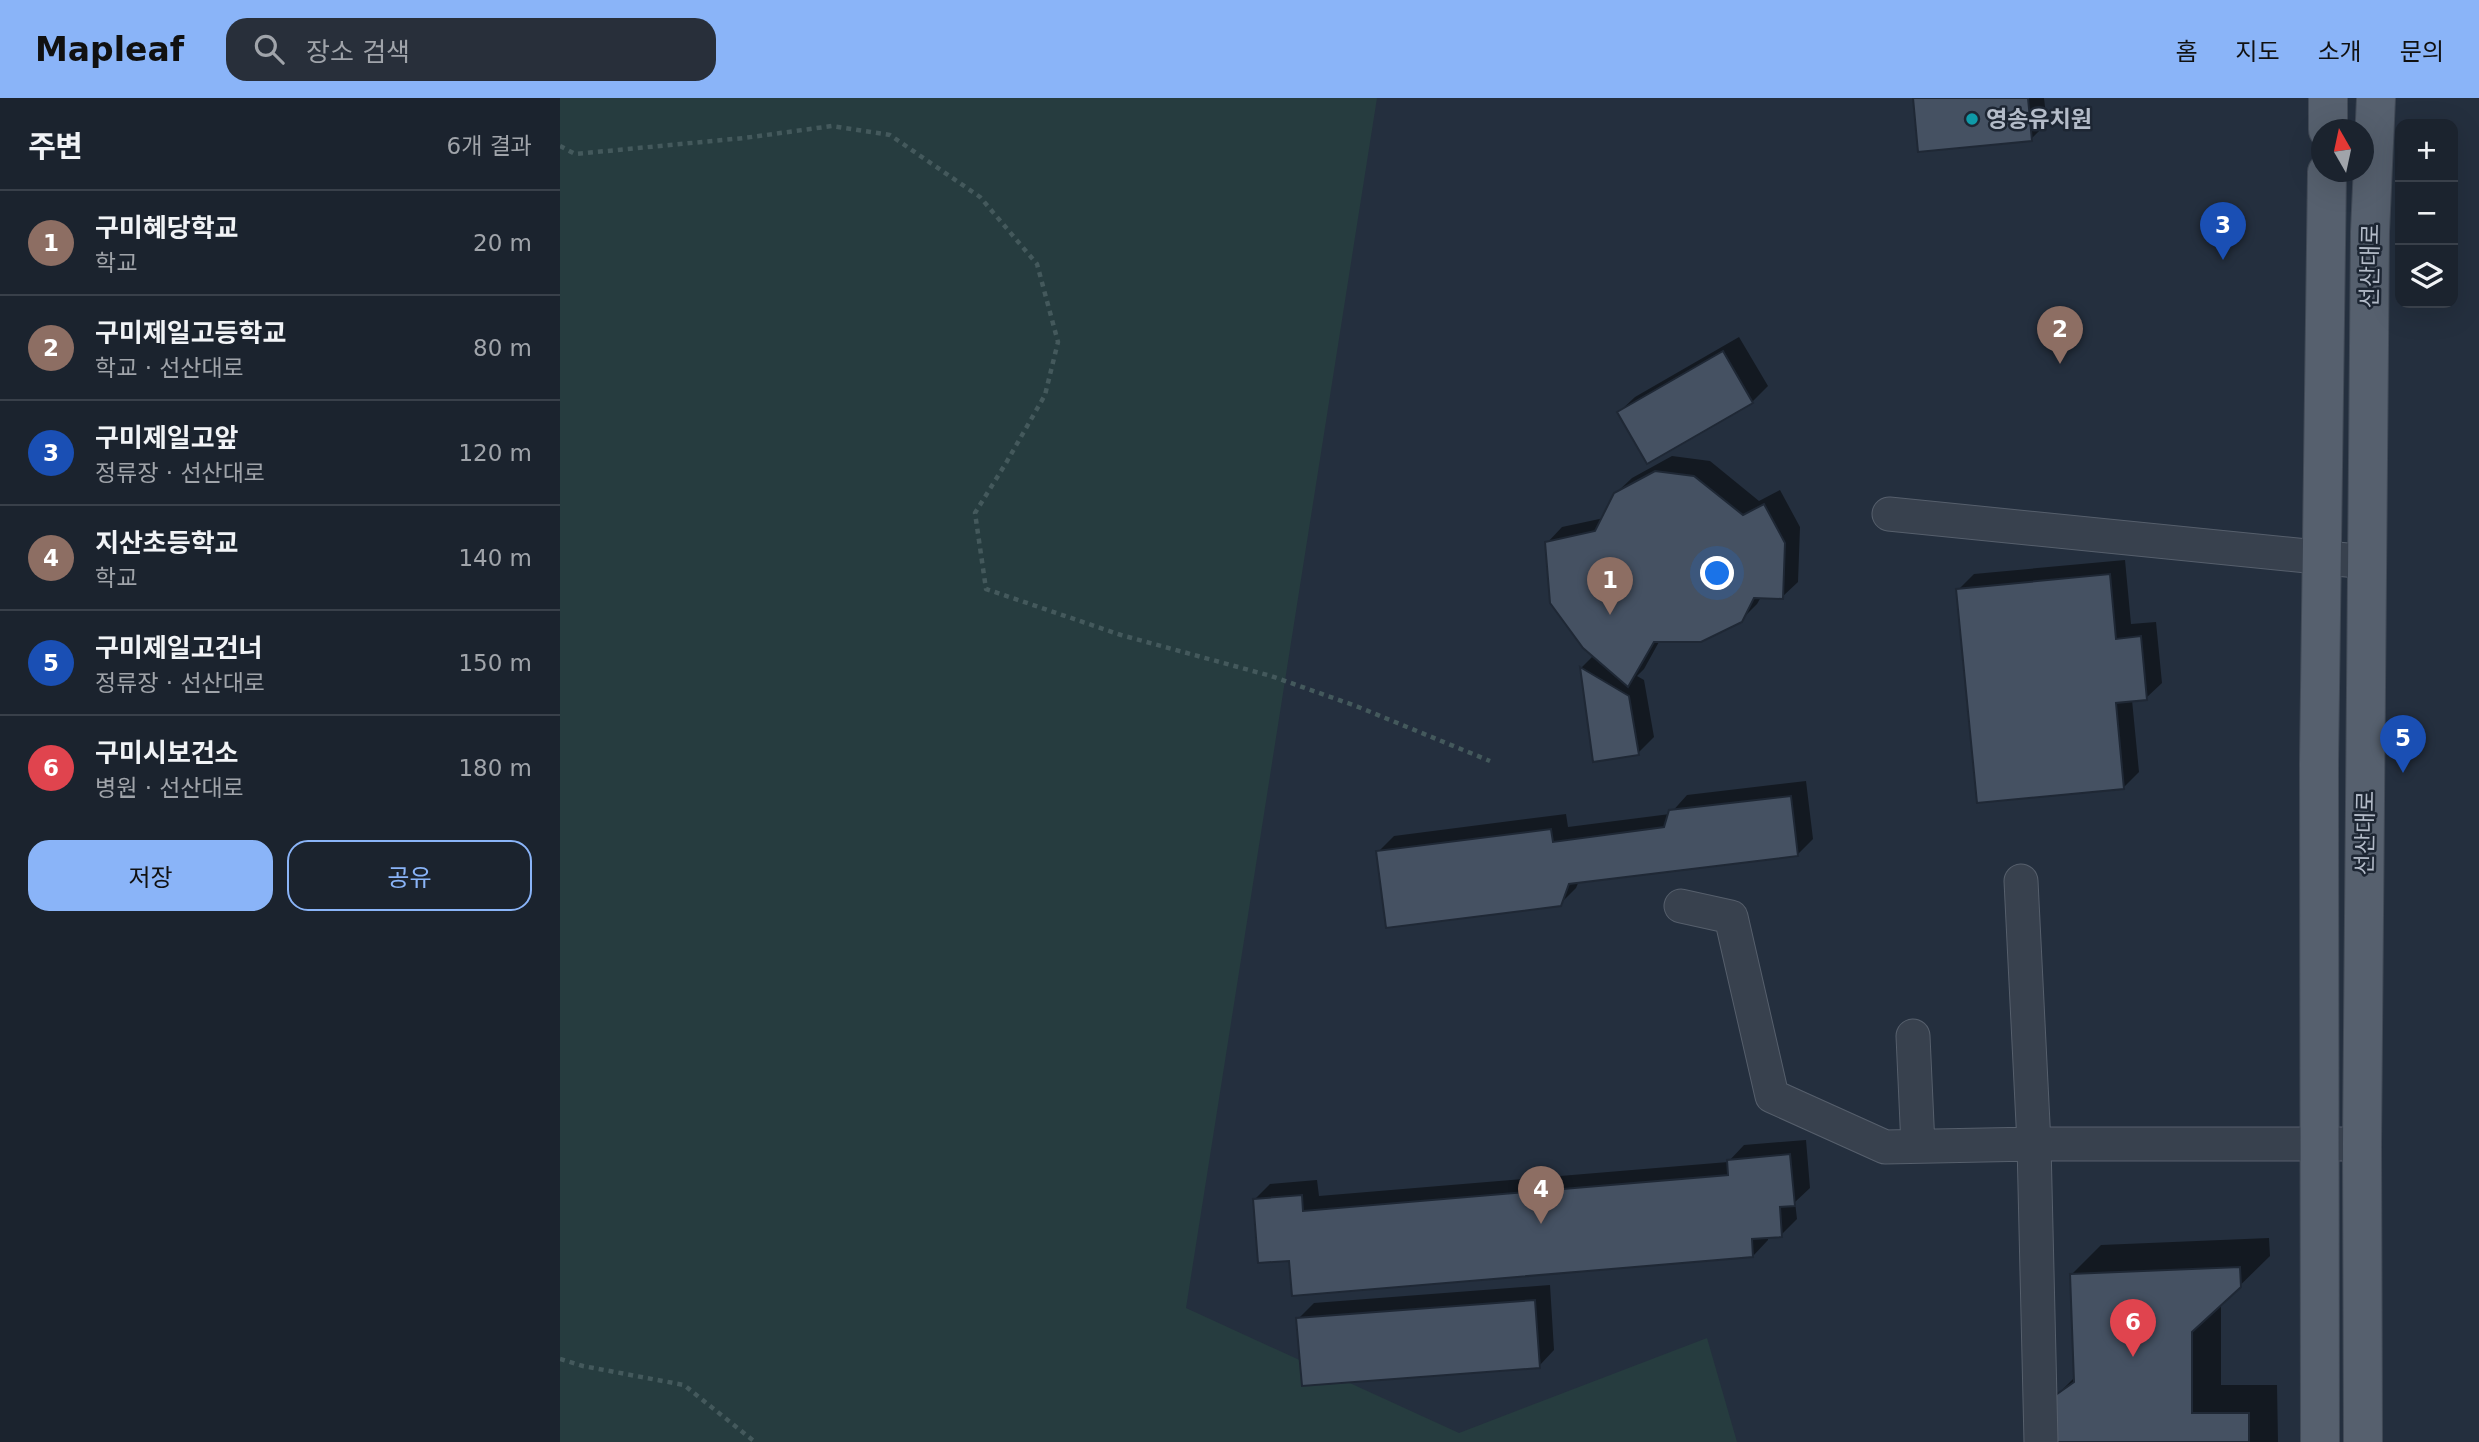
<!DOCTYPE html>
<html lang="ko">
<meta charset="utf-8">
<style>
:root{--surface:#1b232e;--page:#282f3a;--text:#f1f3f6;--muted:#a0a4aa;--line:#39404a;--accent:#8ab4f8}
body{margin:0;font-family:"DejaVu Sans","Noto Sans KR",sans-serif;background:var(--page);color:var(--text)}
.controls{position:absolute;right:21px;top:21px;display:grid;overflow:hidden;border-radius:14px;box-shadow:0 7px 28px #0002}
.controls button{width:63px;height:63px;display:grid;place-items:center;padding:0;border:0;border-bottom:2px solid var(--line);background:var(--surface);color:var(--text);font:35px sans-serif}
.compass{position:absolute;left:1751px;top:21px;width:63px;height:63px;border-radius:50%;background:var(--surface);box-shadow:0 7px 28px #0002;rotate:351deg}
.you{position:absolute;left:1158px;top:476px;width:24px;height:24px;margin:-18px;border:5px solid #fff;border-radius:50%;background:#1a73e8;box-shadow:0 0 0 10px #1a73e833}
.badge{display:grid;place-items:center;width:46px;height:46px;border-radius:50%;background:var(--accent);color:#fff;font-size:23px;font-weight:700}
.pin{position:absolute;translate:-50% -58px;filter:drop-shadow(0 2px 4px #0008)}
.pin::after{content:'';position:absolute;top:37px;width:24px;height:21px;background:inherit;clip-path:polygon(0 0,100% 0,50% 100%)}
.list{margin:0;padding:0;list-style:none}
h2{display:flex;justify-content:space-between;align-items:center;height:91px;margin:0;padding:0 28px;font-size:30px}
h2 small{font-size:23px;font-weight:400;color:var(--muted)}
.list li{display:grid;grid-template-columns:46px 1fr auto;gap:21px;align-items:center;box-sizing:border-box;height:105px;padding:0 28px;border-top:2px solid var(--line)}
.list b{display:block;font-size:26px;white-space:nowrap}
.list p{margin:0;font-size:23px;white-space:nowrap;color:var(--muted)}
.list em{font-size:23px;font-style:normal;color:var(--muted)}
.actions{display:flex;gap:14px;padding:21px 28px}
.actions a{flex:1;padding:16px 0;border:2px solid var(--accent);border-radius:21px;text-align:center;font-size:24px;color:var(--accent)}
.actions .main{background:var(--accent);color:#111}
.icon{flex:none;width:38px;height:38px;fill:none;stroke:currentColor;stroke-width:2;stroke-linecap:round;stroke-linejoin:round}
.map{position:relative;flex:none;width:1919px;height:1344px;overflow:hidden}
header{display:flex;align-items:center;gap:42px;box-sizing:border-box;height:98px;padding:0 35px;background:var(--accent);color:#111}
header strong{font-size:33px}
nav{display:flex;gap:38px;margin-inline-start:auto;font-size:24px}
.search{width:490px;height:63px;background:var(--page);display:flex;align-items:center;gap:18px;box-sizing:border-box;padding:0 24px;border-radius:21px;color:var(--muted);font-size:26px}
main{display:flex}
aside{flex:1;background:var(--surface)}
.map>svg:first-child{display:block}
.green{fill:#263c3f}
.shadow{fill:#0007}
.building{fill:#455162;stroke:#1f2835;stroke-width:2}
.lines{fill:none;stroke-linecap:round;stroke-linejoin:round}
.minor-casing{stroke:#565f6c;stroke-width:35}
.major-casing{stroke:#414a57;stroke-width:40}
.path{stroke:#44595c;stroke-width:4.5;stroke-dasharray:5 5;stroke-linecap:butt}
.minor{stroke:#38414e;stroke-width:33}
.major{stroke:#56606e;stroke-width:38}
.culture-dot{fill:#0f9aa8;stroke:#1d2633;stroke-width:2.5}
.labels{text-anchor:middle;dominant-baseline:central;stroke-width:5;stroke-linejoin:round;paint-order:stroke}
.poi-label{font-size:23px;font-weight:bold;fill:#b4bcc9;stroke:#1d2633;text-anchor:start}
.street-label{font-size:23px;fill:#b4bcc9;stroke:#1d2633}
</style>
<header>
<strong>Mapleaf</strong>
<div class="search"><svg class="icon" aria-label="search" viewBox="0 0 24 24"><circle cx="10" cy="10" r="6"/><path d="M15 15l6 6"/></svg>장소 검색</div>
<nav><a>홈</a><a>지도</a><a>소개</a><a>문의</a></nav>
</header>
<main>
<aside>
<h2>주변<small>6개 결과</small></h2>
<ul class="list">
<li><span class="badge" style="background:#8d6e63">1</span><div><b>구미혜당학교</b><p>학교</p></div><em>20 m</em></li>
<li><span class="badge" style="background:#8d6e63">2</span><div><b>구미제일고등학교</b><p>학교 · 선산대로</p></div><em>80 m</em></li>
<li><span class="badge" style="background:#1a4fb4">3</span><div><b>구미제일고앞</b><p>정류장 · 선산대로</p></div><em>120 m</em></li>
<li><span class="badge" style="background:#8d6e63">4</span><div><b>지산초등학교</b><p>학교</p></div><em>140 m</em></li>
<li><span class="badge" style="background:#1a4fb4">5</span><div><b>구미제일고건너</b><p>정류장 · 선산대로</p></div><em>150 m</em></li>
<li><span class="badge" style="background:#e0444e">6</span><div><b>구미시보건소</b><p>병원 · 선산대로</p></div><em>180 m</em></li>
</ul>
<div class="actions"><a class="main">저장</a><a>공유</a></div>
</aside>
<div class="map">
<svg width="1919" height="1344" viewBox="0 0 1919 1344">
<rect width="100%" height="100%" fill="#242f3e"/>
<!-- green -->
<path class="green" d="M0,0H817L626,1210L899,1335L1147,1240L1177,1344H0Z"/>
<!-- shadow -->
<path class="shadow" d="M1354,0H1484L1487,25L1471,41Z
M1179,239L1208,288L1192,304L1059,314L1075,299Z
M1112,358L1150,363L1199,403L1220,392L1240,429L1238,484L1222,499H1201L1197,506L1181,522L1100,542L1084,571L1077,578L1084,582L1094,639L1078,655L1021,570L1034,557L987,445L1002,429L1044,420L1055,396L1072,380Z
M1565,462L1571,526L1596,524L1602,585L1586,600L1572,602L1579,674L1563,690L1398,492L1414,476Z
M1246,683L1253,741L1238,756L1019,783L1016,790L1000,806L818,754L834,738L1006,716L1008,729L1110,716L1127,697Z
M1246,1042L1250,1090L1235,1104L1237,1121L1221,1137L1208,1138V1142L1193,1158L731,1161L695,1101L710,1086L757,1082L759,1098L1168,1064L1184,1047Z
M1709,1140L1710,1158L1661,1206V1287H1717L1718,1344H1495L1492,1302L1516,1278L1512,1176L1541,1147Z
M990,1187L994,1252L979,1268L738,1221L754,1205Z"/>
<!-- building -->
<path class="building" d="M1353,0H1468L1472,43L1358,54Z
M1163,253L1193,305L1087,366L1057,314Z
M1095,373L1134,378L1183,417L1204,406L1225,445L1223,501L1194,500L1182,524L1141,544H1094L1068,589L1023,550L990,505L985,444L1035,433L1054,395Z
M1550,476L1556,541L1581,538L1587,602L1556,605L1564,691L1417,705L1396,491Z
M1020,569L1069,598L1079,657L1033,664Z
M1231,698L1238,758L1009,786L1001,808L826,830L816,753L991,731L993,744L1104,729L1109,712Z
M1230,1056L1235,1108L1220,1109L1222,1139L1192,1141L1193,1159L732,1198L729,1163L698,1165L693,1101L742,1097L743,1113L1168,1077L1167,1062Z
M1680,1169L1681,1189L1632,1234V1315H1689V1344H1493L1490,1301L1514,1284L1510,1176Z
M975,1202L980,1270L742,1288L736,1220Z"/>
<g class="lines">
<!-- minor casing -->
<g class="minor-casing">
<path id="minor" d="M1329,416L1807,464
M1461,783L1474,1046L1481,1344
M1121,808L1171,819L1212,998L1325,1049L1474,1046H1802
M1353,938L1358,1048"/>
</g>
<!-- major casing -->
<g class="major-casing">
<path id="major" d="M1768,32V0
M1760,1344L1759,666L1767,74
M1803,1344L1802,1046L1810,134L1816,0"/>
</g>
<!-- path -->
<path class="path" d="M0,48L15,56L184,40L272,28L330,37L420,99L477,166L498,244L485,297L446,365L415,415L426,491L561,537L711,578L796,608L930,663
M0,1261L23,1268L124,1287L195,1344"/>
<!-- minor -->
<use href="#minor" class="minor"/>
<!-- major -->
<use href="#major" class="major"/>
</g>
<!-- markers -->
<circle class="culture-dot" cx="1412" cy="21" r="7"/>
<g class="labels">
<!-- poi labels -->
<g class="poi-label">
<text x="1426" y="21">영송유치원</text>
</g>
<!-- street labels -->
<g class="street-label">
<text transform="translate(1810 168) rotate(-89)">선산대로</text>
<text transform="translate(1805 735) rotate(-89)">선산대로</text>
</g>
</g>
</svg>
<div class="controls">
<button>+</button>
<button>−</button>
<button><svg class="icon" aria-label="layers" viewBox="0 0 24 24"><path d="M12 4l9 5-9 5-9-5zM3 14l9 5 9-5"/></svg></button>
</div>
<svg class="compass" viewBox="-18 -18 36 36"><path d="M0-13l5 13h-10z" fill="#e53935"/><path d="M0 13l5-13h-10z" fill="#a0a4aa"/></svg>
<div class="you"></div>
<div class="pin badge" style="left:1050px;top:517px;background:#8d6e63">1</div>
<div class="pin badge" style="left:1500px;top:266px;background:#8d6e63">2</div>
<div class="pin badge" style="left:1663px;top:162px;background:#1a4fb4">3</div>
<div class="pin badge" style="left:981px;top:1126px;background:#8d6e63">4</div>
<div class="pin badge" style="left:1843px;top:675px;background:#1a4fb4">5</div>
<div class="pin badge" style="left:1573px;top:1259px;background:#e0444e">6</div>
</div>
</main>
